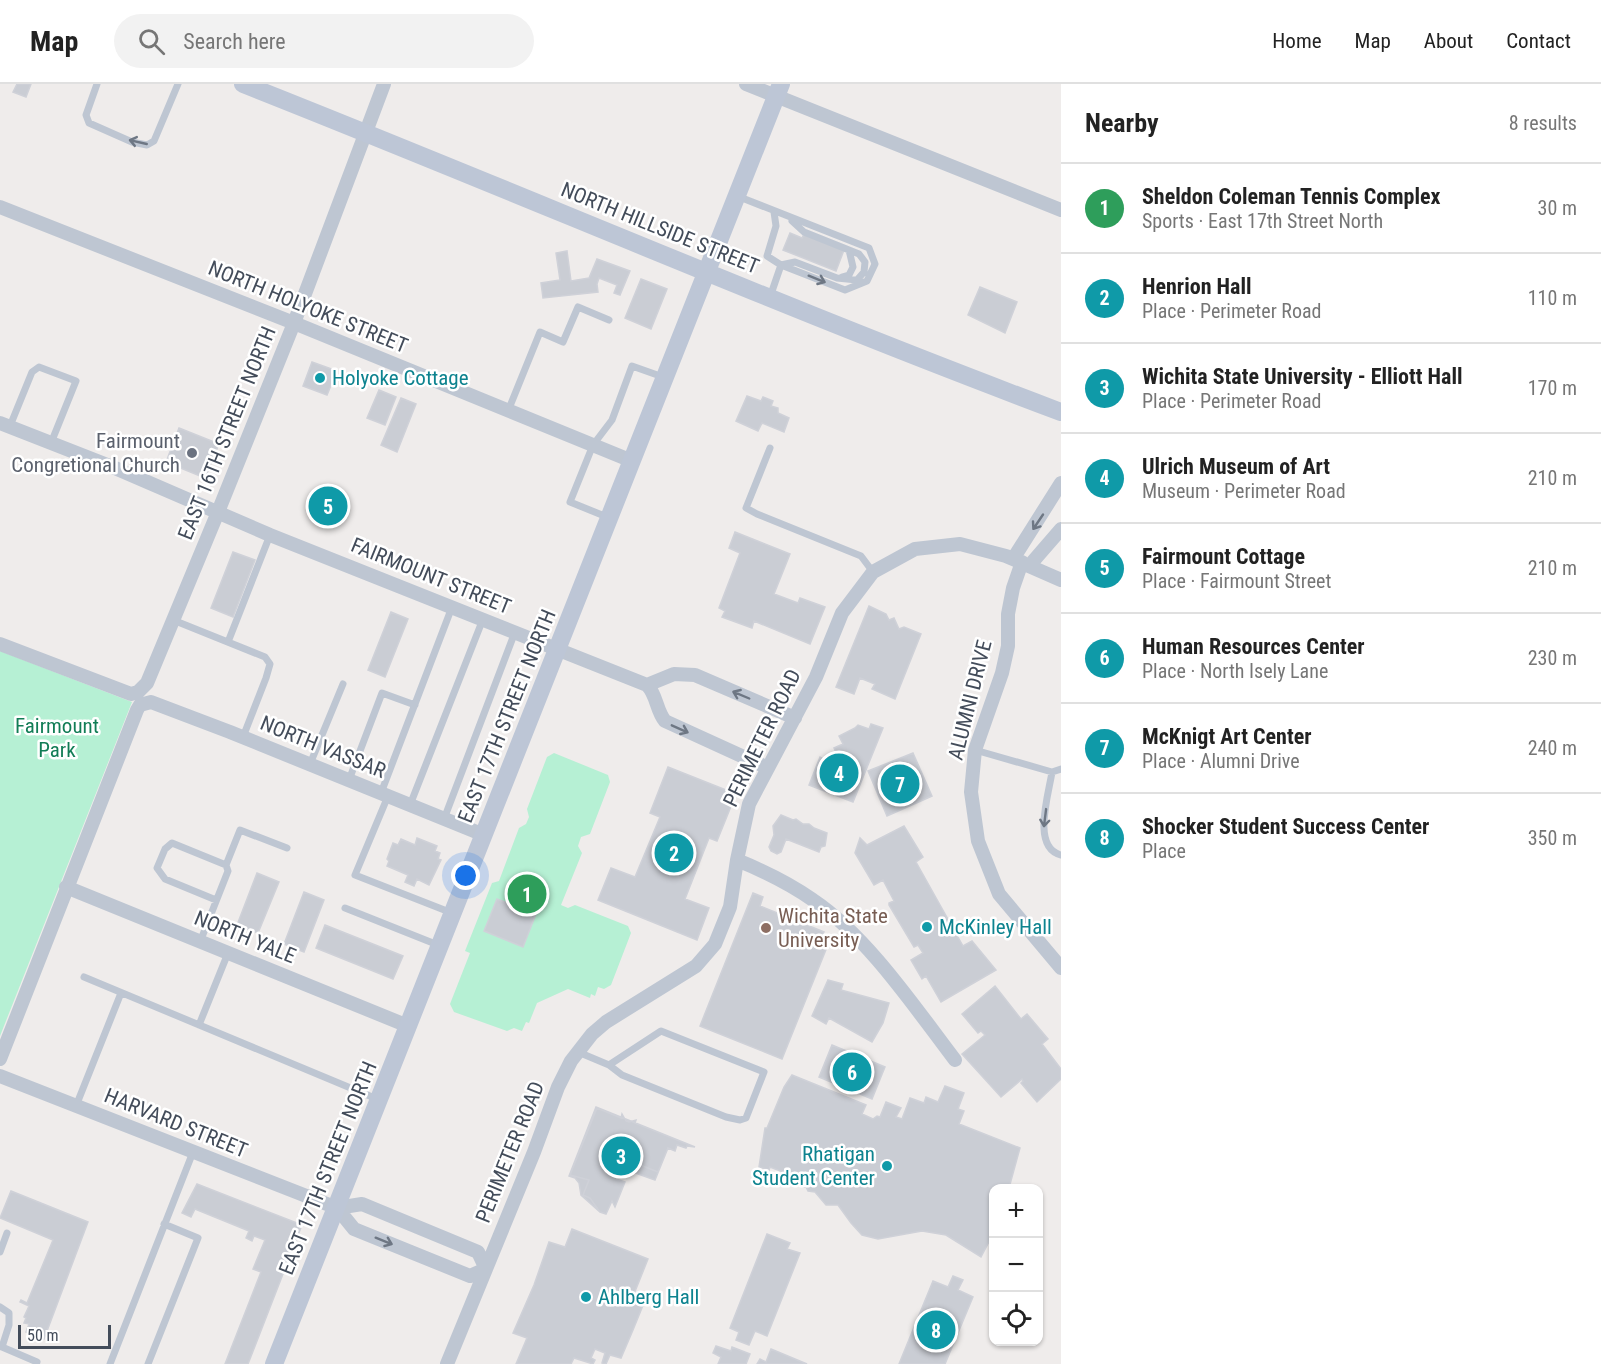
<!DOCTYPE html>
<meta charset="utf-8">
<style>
:root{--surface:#fff;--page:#f2f2f2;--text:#222;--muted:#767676;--line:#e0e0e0;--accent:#1150e3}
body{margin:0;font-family:"Roboto Condensed",sans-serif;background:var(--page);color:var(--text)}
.controls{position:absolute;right:18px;bottom:18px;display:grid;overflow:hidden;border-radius:12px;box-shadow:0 2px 4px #0004}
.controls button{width:54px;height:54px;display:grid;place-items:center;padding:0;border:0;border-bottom:2px solid var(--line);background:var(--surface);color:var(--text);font:30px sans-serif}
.scale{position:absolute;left:18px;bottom:15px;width:93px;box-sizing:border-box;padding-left:6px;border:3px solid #434c5a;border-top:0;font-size:16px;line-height:21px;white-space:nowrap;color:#434c5a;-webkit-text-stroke:4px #fff;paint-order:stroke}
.you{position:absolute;left:466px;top:792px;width:21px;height:21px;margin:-15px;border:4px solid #fff;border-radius:50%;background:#1a73e8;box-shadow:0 0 0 9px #1a73e833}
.badge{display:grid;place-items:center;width:39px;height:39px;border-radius:50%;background:var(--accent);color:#fff;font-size:20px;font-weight:700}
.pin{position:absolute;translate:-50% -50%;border:3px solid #fff;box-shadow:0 2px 6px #0006}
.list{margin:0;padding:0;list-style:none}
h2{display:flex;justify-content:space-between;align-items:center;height:78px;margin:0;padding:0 24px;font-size:26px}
h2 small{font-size:20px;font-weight:400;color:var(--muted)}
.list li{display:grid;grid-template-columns:39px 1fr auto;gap:18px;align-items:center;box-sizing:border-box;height:90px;padding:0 24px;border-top:2px solid var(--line)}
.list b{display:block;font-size:22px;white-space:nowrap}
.list p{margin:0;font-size:20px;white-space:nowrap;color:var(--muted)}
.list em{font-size:20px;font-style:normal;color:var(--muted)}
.icon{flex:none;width:33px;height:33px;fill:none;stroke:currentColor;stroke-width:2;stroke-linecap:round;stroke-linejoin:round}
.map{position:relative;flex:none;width:1061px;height:1280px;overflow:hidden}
header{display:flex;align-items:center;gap:36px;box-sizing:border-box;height:84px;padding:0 30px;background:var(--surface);border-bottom:2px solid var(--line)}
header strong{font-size:28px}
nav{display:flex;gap:33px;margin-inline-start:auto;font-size:21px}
.search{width:420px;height:54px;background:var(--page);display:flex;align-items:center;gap:15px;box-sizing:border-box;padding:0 21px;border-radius:33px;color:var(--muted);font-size:22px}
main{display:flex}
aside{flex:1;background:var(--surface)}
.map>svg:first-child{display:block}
.green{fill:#b6f0d4}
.building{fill:#cacdd4;stroke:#cfd1d8;stroke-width:1.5}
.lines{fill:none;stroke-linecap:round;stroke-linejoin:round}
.lane{stroke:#bec6d2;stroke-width:7}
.street{stroke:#bec6d2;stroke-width:14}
.secondary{stroke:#bdc6d6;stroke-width:18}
.oneway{stroke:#6e7784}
.culture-dot{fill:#0f9aa8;stroke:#fff;stroke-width:2}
.worship-dot{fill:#6b7280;stroke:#fff;stroke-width:2}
.education-dot{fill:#8d6e63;stroke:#fff;stroke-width:2}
.labels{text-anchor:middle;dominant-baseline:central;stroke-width:5;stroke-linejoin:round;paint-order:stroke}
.street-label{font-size:21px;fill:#434c5a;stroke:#fff}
.culture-label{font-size:21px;fill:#0d838f;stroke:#fff;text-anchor:start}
.worship-label{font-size:21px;fill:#5b616d;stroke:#fff;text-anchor:end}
.park-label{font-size:21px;fill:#127d56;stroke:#fff}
.education-label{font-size:21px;fill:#785e54;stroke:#fff;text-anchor:start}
</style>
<header>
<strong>Map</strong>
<div class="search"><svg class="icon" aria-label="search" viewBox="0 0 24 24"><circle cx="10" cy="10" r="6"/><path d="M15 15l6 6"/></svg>Search here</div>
<nav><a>Home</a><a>Map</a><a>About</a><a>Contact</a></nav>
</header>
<main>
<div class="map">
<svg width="1061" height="1280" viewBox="0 0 1061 1280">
<rect width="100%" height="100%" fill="#efeceb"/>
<!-- green -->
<path class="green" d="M0,567L132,618L0,952Z
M554,669L608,691L610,698L590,750L581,753L578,762L582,769L561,821L568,824L575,821L628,842L631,849L611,901L604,905L598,903L595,912L591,910L590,914L568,905L537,919L529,939L526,938L522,947L514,944L507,947L454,928L450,920L470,869L465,867L492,799L499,797L519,744L526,740L529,733L527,725L547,673Z"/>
<!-- building -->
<path class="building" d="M17,0H31L26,13L13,8Z
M790,149L802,154L804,150L844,166L836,187L783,166Z
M567,167L571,197L589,194L597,175L630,187L620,211L614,209L617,201L599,194L597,200L598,208L543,214L541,199L560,196L556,169Z
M641,195L667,205L651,245L625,234Z
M980,203L1017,218L1005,249L968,231Z
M312,278L337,287L327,311L303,302Z
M379,306L396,313L385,341L367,334Z
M747,312L761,317L763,313L773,317L771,322L778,324V329L789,334L784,348L762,339L758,347L736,337Z
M401,314L416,320L397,368L381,361Z
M179,344L219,360L205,394L166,378Z
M320,407L344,417L335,438L312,428Z
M735,448L790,470L774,510L798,519L800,514L825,523L810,560L754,537L752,544L722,533L725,527L719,524L740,469L729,464Z
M233,468L255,476L233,533L211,524Z
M869,522L886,530L889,536L894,534L899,545L904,543L921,550L895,615L872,605L875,600L860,594L854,610L836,603Z
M391,528L408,535L385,593L368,586Z
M871,640L883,644L853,718L809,701L820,673L827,677L838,673L834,664L843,660L839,652L855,644L858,641L869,645Z
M913,669L932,712L887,732L868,687Z
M668,683L736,710L717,757L709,754L685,815L709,824L697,856L598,816L611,784L635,793L660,733L650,729Z
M781,731L793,736L796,735L803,740H809L814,744L827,749L825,762L821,763L819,768L786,755L781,768L777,770L771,767L769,763L774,751L773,742Z
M904,742L923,773L916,778L963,862L972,857L996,886L941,918L926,892L922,895L911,876L923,869L918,861L914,863L889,821V819L894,817L883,796L874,801L855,769L860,754L867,761Z
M417,754L437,762L435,767L440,769L438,775L441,776L429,801L417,795L414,802L405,798L408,791L387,782L389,777L387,775L393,759L398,761L401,755L415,761Z
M257,789L279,798L258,849L237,841Z
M304,808L324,816L304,868L284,860Z
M753,809L763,813L760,822L824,848L821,854L829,858L782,975L700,942Z
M497,815L536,830L523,863L484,847Z
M325,841L403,872L393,895L316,864Z
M828,896L843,900L841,906L889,919L883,939L872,958L829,934L826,940L812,932Z
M995,902L1021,935L1027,930L1048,955L1042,960L1061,985V995L1037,1018L1021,999L1023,997L1022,995L1001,1013L962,970L985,951L981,947L978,949L962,930Z
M832,961L885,983L872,1015L819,993Z
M792,991L866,1021L862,1030L873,1035L877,1032L880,1033L886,1018L901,1024L896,1033L902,1035L910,1014L924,1019L926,1013L938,1018L945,1002L964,1009L958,1025L964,1027L959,1040L1020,1064L1009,1104H993V1150L981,1173L946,1151L922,1147L878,1155L862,1151L851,1139L838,1121H826L815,1108L808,1107L806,1103L795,1101L796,1093L770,1083L769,1086L759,1083L765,1044H767L784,1003Z
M596,1023L695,1063L687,1062L686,1064L677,1061L675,1067L668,1064L658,1088L630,1077L625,1091L619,1089L621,1084H617L613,1094L625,1098L615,1123L612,1117L606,1130L600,1128L581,1111L579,1099L575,1094L569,1092Z
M597,1024L621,1034L622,1030L626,1037L629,1038L636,1036L635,1039L695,1063L687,1062L686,1064L677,1061L675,1067L668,1064L655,1096L627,1086L625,1091L619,1089L620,1085L617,1084L613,1094L625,1098L615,1123L612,1117L606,1130L600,1128L590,1114L583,1111L589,1096L570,1091Z
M197,1100L302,1141L248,1280H225L261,1188L253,1185L265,1156L254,1152L252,1157L246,1154L249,1147L195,1125L191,1133L182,1129Z
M11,1107L88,1138L44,1255L26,1248L29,1240L24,1239L26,1234L24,1233L29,1222L20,1218L21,1216L27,1219L53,1156L0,1134Z
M572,1145L648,1175L634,1210L646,1214L633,1246L621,1274L610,1271L606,1280L602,1279L605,1269L595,1265L591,1274L595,1276L593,1280L574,1274L571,1280H516L527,1254L513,1249L534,1201L549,1158L565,1163Z
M767,1150L790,1159L787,1165L800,1169L767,1252L755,1247L749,1261L736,1256L739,1248L730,1244Z
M953,1192L963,1196L958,1206L973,1213L945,1280H899L933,1197L948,1203Z
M716,1262L731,1267L732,1263L750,1270L746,1280H718L721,1273L713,1269Z
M771,1265L807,1280H757L760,1275L766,1278Z"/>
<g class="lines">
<!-- lane -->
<path class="lane" d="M97,0L86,31L89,39L132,58L147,61L154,57L178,0
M737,112L869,164L875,180L867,197L845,206L781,181L767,172L776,142L774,128
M842,193L849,191L853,183L849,166
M770,213L781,181L795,178L837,194L857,196L864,188L865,178L859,170L804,148L792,137
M508,327L540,248L563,258L578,223L609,236
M10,342L32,288L39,283L76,297L51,359
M770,364L746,424L757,430L861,472L873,488
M607,433L570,418L593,361L612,336L632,282L663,293
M173,536L265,573L270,580L266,594L243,653
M228,558L270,451
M975,666L1052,688L1061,685
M310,680L343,600
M1052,688C1049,709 1031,764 1061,771
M349,696L382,609L415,621
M381,709L452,523
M388,712L355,791L452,829
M410,721L483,535
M444,735L515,548
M226,781L240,746L287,764
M345,824L438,861
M200,858L228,787L226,781L172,759L165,765L157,784L165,795L216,816
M84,893L377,1015
M199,941L228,869
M578,968L609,981L661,947L764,988L746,1034L740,1036L726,1033L622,991L609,981
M76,1022L121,909
M0,1168L7,1149
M0,1223L9,1229V1241L2,1263L37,1278
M110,1280L193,1068
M148,1280L198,1154L164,1140"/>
<!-- street -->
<path class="street" d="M746,0L1061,126
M0,123L294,239L632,377
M0,339L115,384L270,451L647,601C657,611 656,626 665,637L768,684
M1013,475L1061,399
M1022,478L1013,504L1008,530V562L1002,589L975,666L971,708L978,757L999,810L1061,884
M1029,482L1061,445
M0,560L131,610L138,608L147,599L218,428L294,239L384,0
M647,601L674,590L695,591L795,634
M737,776C764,787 789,799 813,816C867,852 916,925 955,976
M66,803L408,942
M0,975L137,626L140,621L151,618L230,648L484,751
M0,992L337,1124L354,1145L470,1192L486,1185L478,1168L362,1120L337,1124
M447,1280L534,1068L558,1003L571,977L592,950L606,938L696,882L715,860L730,823L737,776L749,720L816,593L842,529L873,488L915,465L960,460L1006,472L1061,496"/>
<!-- secondary -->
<path class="secondary" d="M243,0C517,108 786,225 1061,328
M274,1280L781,0"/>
</g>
<!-- one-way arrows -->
<defs><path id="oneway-shaft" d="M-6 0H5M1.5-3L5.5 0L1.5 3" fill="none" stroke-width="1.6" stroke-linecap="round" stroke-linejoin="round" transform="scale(1.5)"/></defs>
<g class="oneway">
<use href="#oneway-shaft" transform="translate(138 58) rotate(-167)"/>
<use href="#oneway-shaft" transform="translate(817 195) rotate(22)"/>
<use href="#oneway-shaft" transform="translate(1038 438) rotate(124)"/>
<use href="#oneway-shaft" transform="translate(741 611) rotate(-157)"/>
<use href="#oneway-shaft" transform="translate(680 645) rotate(24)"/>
<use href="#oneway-shaft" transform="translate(1045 734) rotate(97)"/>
<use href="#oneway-shaft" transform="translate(384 1157) rotate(22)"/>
</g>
<!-- markers -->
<g class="culture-dot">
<circle cx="320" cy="294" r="6"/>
<circle cx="927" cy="843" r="6"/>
<circle cx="887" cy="1082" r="6"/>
<circle cx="586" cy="1213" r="6"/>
</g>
<circle class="worship-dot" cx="192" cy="369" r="6"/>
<circle class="education-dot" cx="766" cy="844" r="6"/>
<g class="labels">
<!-- street labels -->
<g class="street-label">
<text transform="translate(660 144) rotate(22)">NORTH HILLSIDE STREET</text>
<text transform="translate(308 223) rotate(22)">NORTH HOLYOKE STREET</text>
<text transform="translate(227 349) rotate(-68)">EAST 16TH STREET NORTH</text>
<text transform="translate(431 492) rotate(22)">FAIRMOUNT STREET</text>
<text transform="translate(970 616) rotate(-76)">ALUMNI DRIVE</text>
<text transform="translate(507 632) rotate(-68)">EAST 17TH STREET NORTH</text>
<text transform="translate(762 654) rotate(-64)">PERIMETER ROAD</text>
<text transform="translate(323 663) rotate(22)">NORTH VASSAR</text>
<text transform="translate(245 853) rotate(22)">NORTH YALE</text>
<text transform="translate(176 1039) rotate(22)">HARVARD STREET</text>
<text transform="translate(510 1068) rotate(-68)">PERIMETER ROAD</text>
<text transform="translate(328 1084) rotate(-68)">EAST 17TH STREET NORTH</text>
</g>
<!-- culture labels -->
<g class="culture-label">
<text x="332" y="294">Holyoke Cottage</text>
<text x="939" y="843">McKinley Hall</text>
<text x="875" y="1070" text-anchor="end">Rhatigan<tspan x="875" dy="24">Student Center</tspan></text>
<text x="598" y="1213">Ahlberg Hall</text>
</g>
<!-- worship labels -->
<g class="worship-label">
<text x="180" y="357">Fairmount<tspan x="180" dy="24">Congretional Church</tspan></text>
</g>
<!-- park labels -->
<g class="park-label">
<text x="57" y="642">Fairmount<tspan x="57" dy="24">Park</tspan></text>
</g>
<!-- education labels -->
<g class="education-label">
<text x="778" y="832">Wichita State<tspan x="778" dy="24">University</tspan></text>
</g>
</g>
</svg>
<div class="controls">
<button>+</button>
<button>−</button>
<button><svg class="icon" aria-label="locate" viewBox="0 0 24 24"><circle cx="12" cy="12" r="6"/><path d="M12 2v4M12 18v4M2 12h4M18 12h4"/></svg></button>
</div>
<div class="scale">50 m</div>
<div class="you"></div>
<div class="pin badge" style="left:527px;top:810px;background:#2e9e5b">1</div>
<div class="pin badge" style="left:674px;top:769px;background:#0f9aa8">2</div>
<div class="pin badge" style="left:621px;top:1072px;background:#0f9aa8">3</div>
<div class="pin badge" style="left:839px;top:689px;background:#0f9aa8">4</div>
<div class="pin badge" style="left:328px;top:422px;background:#0f9aa8">5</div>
<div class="pin badge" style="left:852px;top:988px;background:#0f9aa8">6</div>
<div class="pin badge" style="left:900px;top:700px;background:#0f9aa8">7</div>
<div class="pin badge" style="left:936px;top:1246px;background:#0f9aa8">8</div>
</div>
<aside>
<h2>Nearby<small>8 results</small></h2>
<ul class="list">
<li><span class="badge" style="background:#2e9e5b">1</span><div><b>Sheldon Coleman Tennis Complex</b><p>Sports · East 17th Street North</p></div><em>30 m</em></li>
<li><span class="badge" style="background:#0f9aa8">2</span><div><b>Henrion Hall</b><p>Place · Perimeter Road</p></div><em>110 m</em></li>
<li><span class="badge" style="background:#0f9aa8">3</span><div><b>Wichita State University - Elliott Hall</b><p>Place · Perimeter Road</p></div><em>170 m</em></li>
<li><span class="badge" style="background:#0f9aa8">4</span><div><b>Ulrich Museum of Art</b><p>Museum · Perimeter Road</p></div><em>210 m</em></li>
<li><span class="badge" style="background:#0f9aa8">5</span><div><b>Fairmount Cottage</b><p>Place · Fairmount Street</p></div><em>210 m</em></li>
<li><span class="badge" style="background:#0f9aa8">6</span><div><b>Human Resources Center</b><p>Place · North Isely Lane</p></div><em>230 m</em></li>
<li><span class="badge" style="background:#0f9aa8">7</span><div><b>McKnigt Art Center</b><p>Place · Alumni Drive</p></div><em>240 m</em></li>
<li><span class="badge" style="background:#0f9aa8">8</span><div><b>Shocker Student Success Center</b><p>Place</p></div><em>350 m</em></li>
</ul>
</aside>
</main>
